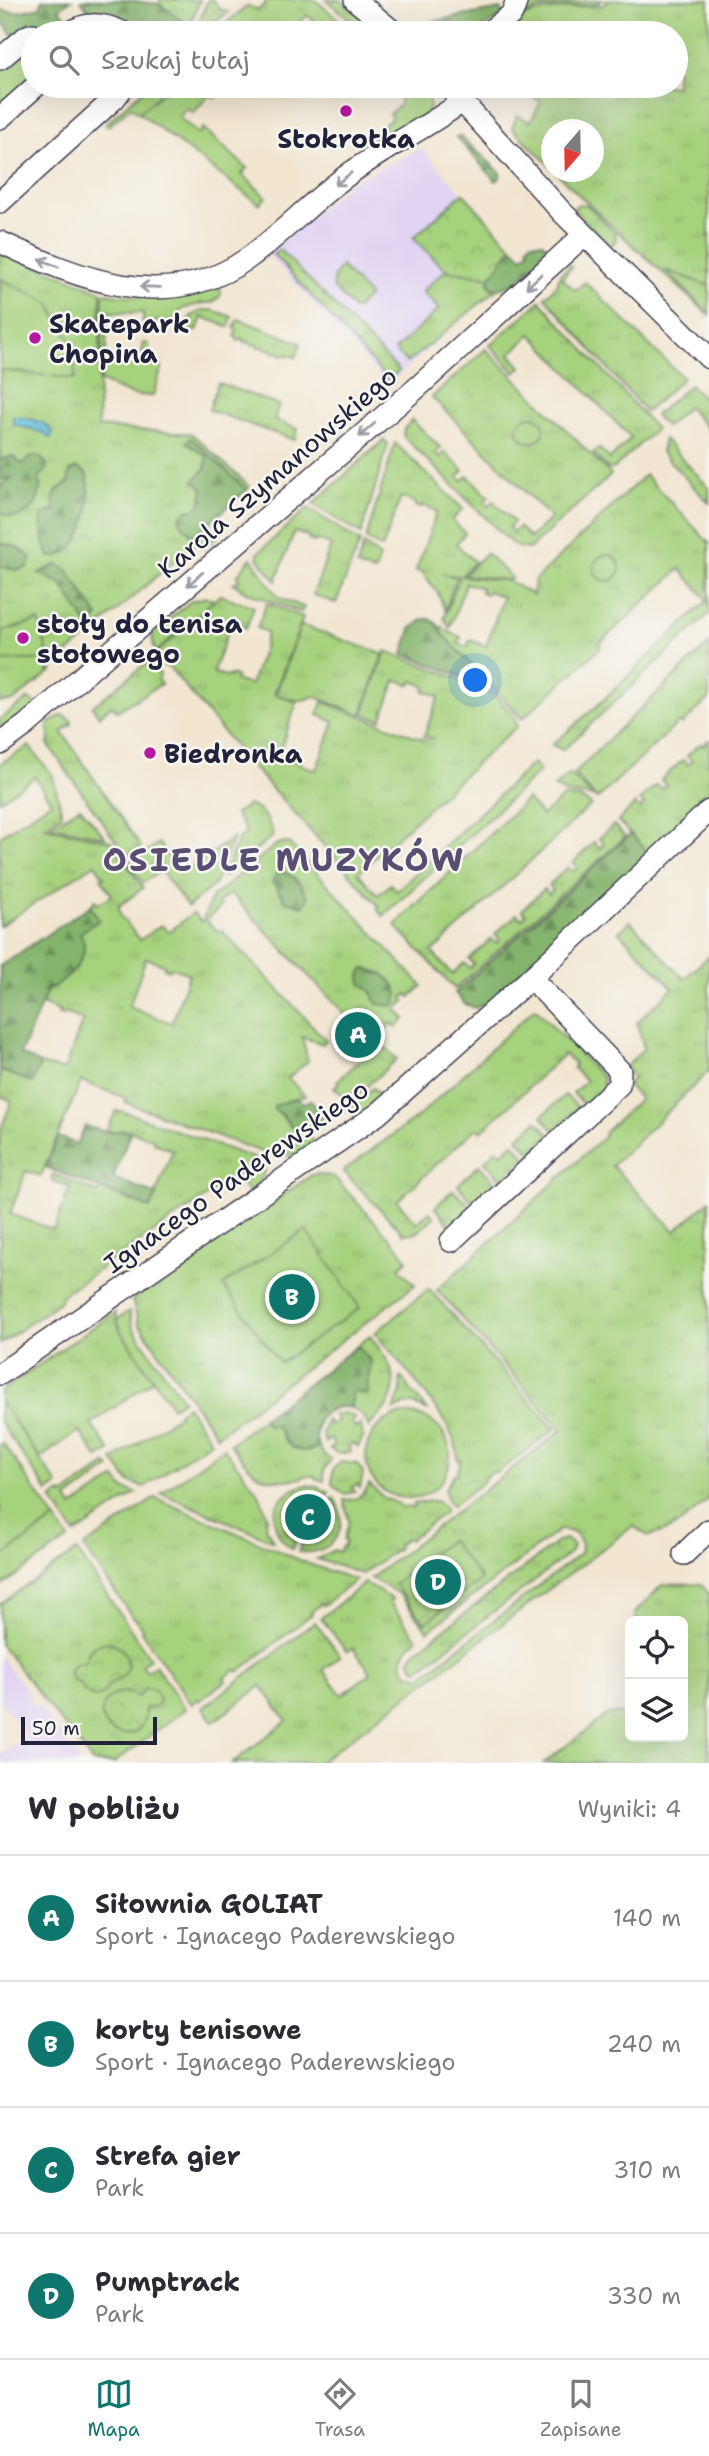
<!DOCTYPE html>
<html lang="pl">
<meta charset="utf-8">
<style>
:root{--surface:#fff;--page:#f2f2f3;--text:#2b2b33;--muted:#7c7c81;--line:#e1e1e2;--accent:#0f766e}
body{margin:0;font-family:"Shantell Sans",sans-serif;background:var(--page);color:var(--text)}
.controls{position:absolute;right:21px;bottom:21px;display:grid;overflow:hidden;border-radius:10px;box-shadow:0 7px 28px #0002}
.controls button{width:63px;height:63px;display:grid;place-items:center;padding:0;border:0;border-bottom:2px solid var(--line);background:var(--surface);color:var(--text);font:35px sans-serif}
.compass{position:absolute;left:541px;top:119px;width:63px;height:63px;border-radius:50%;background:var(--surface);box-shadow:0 7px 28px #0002;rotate:200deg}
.scale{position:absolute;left:21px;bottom:18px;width:136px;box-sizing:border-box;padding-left:7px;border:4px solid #22223b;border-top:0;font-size:19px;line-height:24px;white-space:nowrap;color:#22223b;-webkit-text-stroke:5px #f6f6f2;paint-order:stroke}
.you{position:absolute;left:476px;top:681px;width:24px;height:24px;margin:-18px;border:5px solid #fff;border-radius:50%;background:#1a73e8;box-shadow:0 0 0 10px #1a73e833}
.badge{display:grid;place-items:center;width:46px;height:46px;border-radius:50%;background:var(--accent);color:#fff;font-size:23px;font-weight:700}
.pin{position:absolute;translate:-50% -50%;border:4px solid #fff;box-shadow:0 2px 7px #0006}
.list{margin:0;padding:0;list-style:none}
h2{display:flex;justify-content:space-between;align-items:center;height:91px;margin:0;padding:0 28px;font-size:30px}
h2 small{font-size:23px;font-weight:400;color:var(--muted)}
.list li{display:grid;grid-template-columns:46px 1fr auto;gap:21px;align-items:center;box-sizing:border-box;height:126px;padding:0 28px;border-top:2px solid var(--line)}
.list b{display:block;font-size:26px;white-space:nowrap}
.list p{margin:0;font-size:23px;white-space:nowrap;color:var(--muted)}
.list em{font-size:23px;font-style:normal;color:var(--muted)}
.icon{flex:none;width:38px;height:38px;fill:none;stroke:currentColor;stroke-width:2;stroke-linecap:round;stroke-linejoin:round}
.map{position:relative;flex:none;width:709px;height:1763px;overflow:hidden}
.search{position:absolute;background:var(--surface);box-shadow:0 7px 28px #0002;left:21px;right:21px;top:21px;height:77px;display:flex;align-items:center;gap:18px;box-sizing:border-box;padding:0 24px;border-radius:38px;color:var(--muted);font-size:26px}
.sheet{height:595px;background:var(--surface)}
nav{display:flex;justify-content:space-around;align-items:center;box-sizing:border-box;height:98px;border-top:2px solid var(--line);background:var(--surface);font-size:19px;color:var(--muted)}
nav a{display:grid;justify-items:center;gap:4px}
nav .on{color:var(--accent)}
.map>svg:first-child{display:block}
.built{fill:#e1d4f3}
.grass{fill:url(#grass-tufts);stroke:#647a5c;stroke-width:2;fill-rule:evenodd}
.forest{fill:url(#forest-firs);stroke:#536a54;stroke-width:2}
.park{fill:url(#park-crowns);stroke:#647a5c;stroke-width:2}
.garden{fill:#a6d17d;stroke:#647a5c;stroke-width:2}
.water{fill:url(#water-waves);stroke:#42728d;stroke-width:2}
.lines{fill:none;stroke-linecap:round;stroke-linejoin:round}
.minor-casing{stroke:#413f52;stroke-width:24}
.minor{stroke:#fff;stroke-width:21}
.oneway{stroke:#9c9ca7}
.poi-dot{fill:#b5179e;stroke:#f6f6f2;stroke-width:2.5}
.labels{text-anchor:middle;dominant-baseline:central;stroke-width:5;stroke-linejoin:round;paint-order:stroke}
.poi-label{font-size:26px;font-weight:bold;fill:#22223b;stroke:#f6f6f2;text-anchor:start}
.street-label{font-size:26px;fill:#22223b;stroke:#f6f6f2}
.district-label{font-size:33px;font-weight:bold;letter-spacing:2px;fill:#594d72;stroke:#f6f6f2}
</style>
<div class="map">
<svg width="709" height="1763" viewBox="0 0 709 1763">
<defs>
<pattern id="grass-tufts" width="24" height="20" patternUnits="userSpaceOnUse" patternTransform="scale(1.75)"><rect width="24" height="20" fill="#a6d17d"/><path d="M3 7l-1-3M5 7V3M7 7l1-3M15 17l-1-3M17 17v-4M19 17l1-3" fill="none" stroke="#8fb36d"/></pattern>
<pattern id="forest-firs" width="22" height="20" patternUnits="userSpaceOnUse" patternTransform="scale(1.75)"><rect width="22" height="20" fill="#84b36c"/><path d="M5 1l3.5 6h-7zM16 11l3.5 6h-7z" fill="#6c915a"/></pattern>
<pattern id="park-crowns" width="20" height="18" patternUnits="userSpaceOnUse" patternTransform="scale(1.75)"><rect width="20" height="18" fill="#a6d17d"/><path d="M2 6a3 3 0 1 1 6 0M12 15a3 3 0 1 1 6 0" fill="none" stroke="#8fb36d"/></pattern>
<pattern id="water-waves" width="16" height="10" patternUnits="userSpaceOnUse" patternTransform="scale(1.75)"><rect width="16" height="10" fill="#61c2df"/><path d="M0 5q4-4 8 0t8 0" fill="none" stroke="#54a6c0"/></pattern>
</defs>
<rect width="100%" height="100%" fill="#f6f6f2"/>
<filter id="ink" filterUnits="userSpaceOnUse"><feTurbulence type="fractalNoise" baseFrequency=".0143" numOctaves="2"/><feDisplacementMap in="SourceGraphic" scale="14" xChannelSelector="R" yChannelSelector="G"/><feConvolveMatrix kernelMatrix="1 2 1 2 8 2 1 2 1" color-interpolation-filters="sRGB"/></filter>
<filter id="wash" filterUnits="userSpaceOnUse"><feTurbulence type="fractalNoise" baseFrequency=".00686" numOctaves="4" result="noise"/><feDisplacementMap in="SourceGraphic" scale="28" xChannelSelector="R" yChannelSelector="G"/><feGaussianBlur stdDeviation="1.57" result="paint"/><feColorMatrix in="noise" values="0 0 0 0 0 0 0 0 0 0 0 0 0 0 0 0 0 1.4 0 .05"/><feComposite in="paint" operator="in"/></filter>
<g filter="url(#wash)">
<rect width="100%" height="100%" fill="#f2e6d1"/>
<!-- built -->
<path class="built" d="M421,148L525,261L388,385L268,254L350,183Z
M0,1656L30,1694L29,1697L36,1707L39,1706L80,1760L78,1763H0V1756L26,1735L0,1701Z"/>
<!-- grass -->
<path class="grass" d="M160,0H200L189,26L159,4Z
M208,0H213L220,9L228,12L201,33H194Z
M265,0H315L354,32L329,33L307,15L289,33H213L248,6L258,10L266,3Z
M326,0H340L362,18L363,26L361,28Z
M528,0H536L537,6L602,0L597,4L539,9L514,19Z
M606,0H709V315C658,267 605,222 556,172H594V130H552L551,167L512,128L517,115L530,122L541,102L518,88L519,86H676V33H495C523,7 568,9 604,5Z
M148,86H170L139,113L131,107L108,126L105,124Z
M411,86H425L430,107L427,114L409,129L381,132L362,143L392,118L389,114L400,105V97Z
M578,204L587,205L616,234V241L610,246L573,209Z
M279,249L399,371L388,380L273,254Z
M0,251L101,291L98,427L192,434L250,487L209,523L219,535L204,548L197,541L48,671H52L13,701L0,702Z
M570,265L572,267L562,278L575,290L585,282L683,378L646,412L545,297L557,285L560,274Z
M341,266L369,296L355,310L333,287L334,277Z
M446,270L490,277L488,283L492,289L496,290L407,363L395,350L439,309L422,291Z
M540,301L656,429L613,469H608L593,453L599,448L610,459L631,438L531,334L510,354L521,367L515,373L490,345Z
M203,310H212L232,317L229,327L202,317L197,331L183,330L191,316Z
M238,319L301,343L296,357L288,355L281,356L280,352L273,353L272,349L265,350V347H258L257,344L251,345L249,341L244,343L242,338L238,341L235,336L237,330L234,328Z
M486,349L611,475L529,549L517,547L511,543L403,436L404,429L412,420L441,448L435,453L440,457L445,452L464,471L458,476L462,481L468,476L489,497L484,501L488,506L493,501L514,522L509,527L513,532L519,527L530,538L551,518L432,397Z
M218,383L279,405L274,420L298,429L294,440L209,410Z
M690,385L709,403V430L688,407L666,427L655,415Z
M664,439L709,488V503L661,452Z
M384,440L388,444L361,534L313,504Z
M395,443L463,509L452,520L465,533L456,544L475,562L461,576L509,581L533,595L535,580L645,475L709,543V614L564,749L562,750L552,745L599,704L708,600L680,569L599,644L601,647L522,719L440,631L442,626L448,632L461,637L458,644L467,647L470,640L486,646L503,597L488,591L486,594L481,592L482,588L466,583L450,628L444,618L460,576L442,574L457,577L445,610L438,593L422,572L416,571L437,511L422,505L421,508L415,506L416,503L401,497L382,548L366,539Z
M308,508L360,542L336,603L313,595L331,545L316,540L314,542L309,540L310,537L294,532L276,581L258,558V553Z
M364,544L380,557L375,572L357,566Z
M486,553L512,578L508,580L464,575Z
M251,558L279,598L304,607L301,612L246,592L233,583L239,581L237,576Z
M220,595L254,607L246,628L231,623L213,672L228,677L230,675L236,677L235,680L250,685L263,651L267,632L257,628L267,603L303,617L274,694L297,702L278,756L293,762L295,759L300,761L299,764L316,770L334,722L318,715L323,702L425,740L432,738L424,736L439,696L424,691L425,686L413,681L411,685L396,680L381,720L363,714L386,651L491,691L513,715L517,726L358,873L378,895L391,884L397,891L533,763L540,771L383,916L377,909L379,906L248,762L170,668L158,664L152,657Z
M301,625L383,654L361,715L314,696C300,704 290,699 276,694Z
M709,644V699L682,724L679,722L597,799L574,774L616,732Z
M145,664C153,665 156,668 160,675L158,681L161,684L117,711L112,705L99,716L92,707Z
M63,715L71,720L72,724L62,732L141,847L127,857L48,744C51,736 47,730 49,723Z
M709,740V797L650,854L618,821L635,804L640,809L644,805L640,800L656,785L662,789L666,785L661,780L683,760L688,765L692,761L687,756L700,744L702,746Z
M29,746L53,776L62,814L44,827L111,841L143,888L119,906L120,915L140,940L161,925L169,932L193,913L202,922L212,897L277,844L289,843L422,986L410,997L407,994L403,998L405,1001L396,1009L405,1019L396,1027L392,1023L372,1041L382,1044L397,1059L349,1102L334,1087L339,1083L337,1081L373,1049L363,1037L365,1035L230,893L218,903L221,906L206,920L218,932L222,930L225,934L326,1040L323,1044L302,1037L308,1061L288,1078L305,1096L274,1106L292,1128L305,1130L267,1154L125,1102L126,1098L81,1081L41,1176L26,1171L10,1214L54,1230L70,1187L51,1180L53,1174L98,1193L101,1189L150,1208L173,1150L154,1143L153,1139L127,1130L106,1132L116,1111H122L259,1160L62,1295L59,1302L0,1344V1131L12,1101L0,1096V1070L33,1083L40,1064L64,1070L83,1020L65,1013L63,1016L58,1014L59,1011L40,1003L48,989C61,984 78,971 81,956C82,949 80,940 79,933L99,920L90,906L95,900L98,904L112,895L101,878L104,877L95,864L0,926V836L51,802L35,777L0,800V764ZM146,958L165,965L164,968L169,970L171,967L189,974L172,1023L129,1007Z
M570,774L593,797L563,792L554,787Z
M564,796L580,798L591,805L432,952L452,974L464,963L470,968L474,964L469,959L491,939L496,943L500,940L495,934L517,914L522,919L526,915L522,910L544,889L549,894L553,890L549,885L568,867L573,872L577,868L573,863L594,842L599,848L604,844L599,838L614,825L625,837L455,989L395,925L527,799L542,816Z
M248,805C262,809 271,822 273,836L222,878L239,838L247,833L235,814Z
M80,807L105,837L50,826Z
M233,838L215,884L188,907L161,871L143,883L128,863L159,843L180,874Z
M630,921L684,979L709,956V1071L612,1166L675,1231L709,1201V1498C689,1517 676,1530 648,1536L633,1526L318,1763H232L287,1721L261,1686L213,1722L203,1708L315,1622L340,1656L323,1670L342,1695L371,1673L353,1648L347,1652L321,1618L365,1583L392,1599L389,1601L417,1639C406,1649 395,1659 408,1673L421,1677L580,1554C584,1538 574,1529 559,1530L428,1631L399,1594L371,1578L562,1430L437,1290L605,1136L604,1133L640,1099L627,1084L634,1078L625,1068L644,1048L637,1022L673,988L619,932Z
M535,1008L603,1078V1088L584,1105L573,1093L586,1081L573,1068L575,1064L564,1054L481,1132L476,1128L397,1201L417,1223L429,1212L434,1217L418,1232L404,1234L343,1171L420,1115Z
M373,1088L384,1100L359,1117L346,1111Z
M565,1095L579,1108L554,1131L542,1116Z
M537,1121L550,1135L531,1153L518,1138Z
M309,1136L317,1146L301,1156L280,1155Z
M513,1143L526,1157L501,1180L485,1161L497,1149L501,1154Z
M262,1165L265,1170L260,1183L249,1193L239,1181Z
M479,1165L497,1184L475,1206L458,1185Z
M318,1174L334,1177L398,1247L407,1260L399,1268L415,1285L217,1436L139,1324L132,1300L312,1175Z
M453,1190L472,1208L451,1227L435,1207Z
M429,1289L555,1429L496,1473L494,1471L484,1478V1481L452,1506L447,1500L445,1490L454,1474H457L461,1461L458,1460C459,1425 398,1361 375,1333Z
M115,1312L120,1330L153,1380L91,1424L110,1451L98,1458L79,1431L40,1458L0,1401V1392Z
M370,1336C386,1357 404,1379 387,1406C382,1414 374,1419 369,1427C359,1404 338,1401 320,1417L315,1437L323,1454L331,1459L324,1470V1481L315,1478V1476H303L302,1478C261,1485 254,1475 230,1444Z
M400,1375V1376L427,1410L416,1406V1404H402V1407L394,1409L401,1392Z
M187,1406L211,1441L144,1487L129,1482L113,1460L179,1415L178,1413Z
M344,1413L356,1418L351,1422L356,1428L361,1424L363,1437L358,1447L354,1443L348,1447L351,1452L338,1454L330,1449L334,1445L330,1439L325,1443L322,1434L327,1420L331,1425L337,1421L334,1415Z
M366 1456a42 42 0 1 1 84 0a42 42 0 1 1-84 0Z
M224,1448L259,1494L268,1518L265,1519L266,1531H269L273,1541L161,1493Z
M341,1462L357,1464L363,1473L360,1488L356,1484L352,1488L355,1492L344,1494L332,1484L333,1469Z
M107,1464L110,1468L67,1499L72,1507L116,1478L124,1489L136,1493L75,1534L52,1499L61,1493L63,1495Z
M369,1484L384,1498L399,1504L400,1507L413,1508L414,1504C429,1502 438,1495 446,1511L409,1540L407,1538L397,1545L398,1548L362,1574L317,1559L335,1550L338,1552L346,1542L344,1540L349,1522L344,1500C356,1500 365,1496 369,1484Z
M307,1485L318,1487L329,1492L321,1500L307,1496L300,1497L286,1528L296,1540L292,1549C263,1527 271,1492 307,1485Z
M155,1498L309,1564L356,1580L324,1605L321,1604L311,1612L312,1614L238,1672L235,1670L224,1678L226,1681L199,1701L197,1699L191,1704L141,1631L143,1630L135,1618H133L84,1547Z
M334,1498C352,1528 333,1556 298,1552L303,1542H311L330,1513L326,1505Z
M55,1519L69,1539L0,1587V1558Z
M565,1539L573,1545L570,1553L422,1667L417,1669L413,1666L410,1659L415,1652L559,1541Z
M77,1551L150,1658L142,1665L147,1671L155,1665L185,1709L114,1763H92L75,1736L73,1737L0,1644V1604Z
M701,1584L709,1594V1763H544L608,1714H630V1737H683V1621H635V1613L662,1585Z"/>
<!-- forest -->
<path class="forest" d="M42,0H71L59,9L71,22L62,33H46L35,30L12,35L0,18V10L17,12L41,7Z
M81,0H124L159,4L189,26L186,33H134L95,20Z
M501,9L502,15L476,33H414L406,26Z
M460,136L500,172V178L496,181L456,137Z
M531,242H543L548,248L546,253C532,266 512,295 490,287V277L512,247L522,257L529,251L528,246Z
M191,438L247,490L193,537L181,523L179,517L189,509H194L200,505L203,489L194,480L205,469L207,457L186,442Z
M12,456L22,464L32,456H39L47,464L46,471L39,477C39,481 40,484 40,488C39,510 19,524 0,513V487L11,478L0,479V458L4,459Z
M77,468L86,473C96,499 84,559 49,557C45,544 38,527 43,514L55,510C51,495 55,490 68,483L70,471Z
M0,544C13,544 21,549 31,558L28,567L18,570L0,567Z
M58,564L69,572L98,617L93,623L87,624L61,584L39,573Z
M423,619H430L438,625L441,632L493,688L403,654L411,629Z
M631,834L650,854L486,1004L475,1008L465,1004L455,993Z
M282,872C296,875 303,886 308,899L303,906L286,901L272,882L276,874Z
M90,906L99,920L80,933C81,936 84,940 84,944C86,963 64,983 48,989L20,1054L40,1064L33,1083L0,1070V966Z
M364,969C381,971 393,977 398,994L395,1004L391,1006L377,1004L372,992L361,983L360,975Z
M296,1098L303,1103L311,1100L317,1109L327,1113L328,1116L305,1130L292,1128L282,1114L274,1110V1106Z
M85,1126L106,1132L127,1130L130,1133L113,1178L157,1195L150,1208L45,1167L58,1137L77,1144Z
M358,1346L371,1362L367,1395L355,1392L352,1396L351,1407C325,1403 310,1423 318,1447C297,1458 285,1444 277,1426L269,1427L262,1419Z"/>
<!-- park -->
<path class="park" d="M463,193L512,247L490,277L446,270L413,238Z
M285 1519a23 23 0 1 1 46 0a23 23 0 1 1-46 0Z
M450,1540L481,1579L425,1623L394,1584Z
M110,1642C125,1647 134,1663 122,1677C118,1681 111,1682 108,1685C107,1686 107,1689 106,1690C98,1703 84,1695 81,1684L72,1680C68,1672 71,1665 79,1662L85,1663C88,1649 95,1643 110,1642Z
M145,1688L155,1690L159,1700L156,1707L145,1709C146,1719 142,1729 133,1733C128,1735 121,1735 116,1733C86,1721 109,1678 138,1697Z"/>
<!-- garden -->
<path class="garden" d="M33,43V80L0,106V66Z
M170,86L225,87L215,98L210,94L193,113L187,108L179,117L198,134L203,128L247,168L242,174L266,197L259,204L139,113Z
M666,270L709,286V314Z
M1,279L49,303L74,347L75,379L0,370Z
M220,286L221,295L212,303H203L182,309L174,321L154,322L150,332L143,330V313L107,312L106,358L142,359L143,343L149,344V354L162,367L153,396L133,395L101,382L103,293C143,299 181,299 220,286Z
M518 429a13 13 0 1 1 26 0a13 13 0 1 1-26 0Z
M594 568a13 13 0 1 1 26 0a13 13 0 1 1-26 0Z
M206,597L214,600L155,653L152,636L155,631L191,601Z
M39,621L49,659L0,661L3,631Z
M28,699L38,705L0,731V719Z
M306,1230L360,1308L280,1363L223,1285Z
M129,1311L133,1328L183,1400L172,1407L120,1330L117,1320Z
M0,1401L58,1485L48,1492L0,1422Z
M3,1443L55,1519L0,1558V1445Z"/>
<!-- water -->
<path class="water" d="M13,417C30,419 42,419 53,432L50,438L41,432L13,424Z"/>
</g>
<g filter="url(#ink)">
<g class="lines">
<!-- minor casing -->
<g class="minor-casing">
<path id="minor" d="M355,0L395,33
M70,33C87,20 106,24 124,33
M487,33L512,14L517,0
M0,59L27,36L33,34
M448,86L561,211L709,358
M0,118L36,86
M0,202L114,99L124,86
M0,242C80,279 166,315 247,259C282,234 311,202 345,177C382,149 424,129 462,102
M0,744L26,725L419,386L584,235
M451,1241L619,1085L620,1071L531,978
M0,1374L378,1114L531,978L709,811
M684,1554L709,1530"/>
</g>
<!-- minor -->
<use href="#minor" class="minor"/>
</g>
<!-- one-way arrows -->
<defs><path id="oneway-shaft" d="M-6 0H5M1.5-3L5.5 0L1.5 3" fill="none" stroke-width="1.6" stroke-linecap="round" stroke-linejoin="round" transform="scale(1.75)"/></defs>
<g class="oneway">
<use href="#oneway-shaft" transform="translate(343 179) rotate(142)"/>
<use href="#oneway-shaft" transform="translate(49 263) rotate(-157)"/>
<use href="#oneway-shaft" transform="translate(534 281) rotate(137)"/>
<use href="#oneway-shaft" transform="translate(150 287) rotate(-178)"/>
<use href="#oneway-shaft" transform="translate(367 430) rotate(139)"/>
<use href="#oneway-shaft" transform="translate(195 579) rotate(139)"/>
</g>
</g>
<!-- markers -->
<g class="poi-dot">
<circle cx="346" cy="111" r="7"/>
<circle cx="35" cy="338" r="7"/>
<circle cx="23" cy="638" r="7"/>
<circle cx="150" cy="753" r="7"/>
</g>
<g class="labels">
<!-- poi labels -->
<g class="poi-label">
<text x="346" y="138" text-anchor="middle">Stokrotka</text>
<text x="49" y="323">Skatepark<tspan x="49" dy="30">Chopina</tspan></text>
<text x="37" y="623">stoły do tenisa<tspan x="37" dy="30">stołowego</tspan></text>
<text x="164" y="753">Biedronka</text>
</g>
<!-- street labels -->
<g class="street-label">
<text transform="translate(277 472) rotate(-41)">Karola Szymanowskiego</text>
<text transform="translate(236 1176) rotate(-35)">Ignacego Paderewskiego</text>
</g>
<!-- district labels -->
<g class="district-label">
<text x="284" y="859">OSIEDLE MUZYKÓW</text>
</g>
</g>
</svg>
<div class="controls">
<button><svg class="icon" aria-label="locate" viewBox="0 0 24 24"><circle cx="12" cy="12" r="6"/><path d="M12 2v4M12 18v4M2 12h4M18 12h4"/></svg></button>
<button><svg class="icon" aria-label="layers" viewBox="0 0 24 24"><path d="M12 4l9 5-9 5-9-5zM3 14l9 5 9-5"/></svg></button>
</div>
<svg class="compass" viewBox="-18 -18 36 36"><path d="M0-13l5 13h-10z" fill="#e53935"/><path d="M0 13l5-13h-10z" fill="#7c7c81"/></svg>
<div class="scale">50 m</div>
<div class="you"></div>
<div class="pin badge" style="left:358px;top:1035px">A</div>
<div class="pin badge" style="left:292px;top:1297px">B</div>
<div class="pin badge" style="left:308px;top:1517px">C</div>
<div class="pin badge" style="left:438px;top:1582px">D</div>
<div class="search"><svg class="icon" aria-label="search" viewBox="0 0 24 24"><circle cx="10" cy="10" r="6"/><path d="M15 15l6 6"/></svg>Szukaj tutaj</div>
</div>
<section class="sheet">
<h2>W pobliżu<small>Wyniki: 4</small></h2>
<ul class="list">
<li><span class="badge">A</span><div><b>Siłownia GOLIAT</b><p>Sport · Ignacego Paderewskiego</p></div><em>140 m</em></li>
<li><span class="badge">B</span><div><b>korty tenisowe</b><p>Sport · Ignacego Paderewskiego</p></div><em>240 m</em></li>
<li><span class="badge">C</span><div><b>Strefa gier</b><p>Park</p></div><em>310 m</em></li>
<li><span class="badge">D</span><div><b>Pumptrack</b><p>Park</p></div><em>330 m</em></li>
</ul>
</section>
<nav>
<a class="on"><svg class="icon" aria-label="map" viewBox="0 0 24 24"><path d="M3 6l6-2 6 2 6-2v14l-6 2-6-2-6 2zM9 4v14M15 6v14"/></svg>Mapa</a>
<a><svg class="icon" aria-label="directions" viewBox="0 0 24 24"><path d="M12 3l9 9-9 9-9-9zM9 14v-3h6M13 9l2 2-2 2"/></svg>Trasa</a>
<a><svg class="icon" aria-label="saved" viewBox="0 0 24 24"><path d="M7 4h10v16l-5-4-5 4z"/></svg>Zapisane</a>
</nav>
